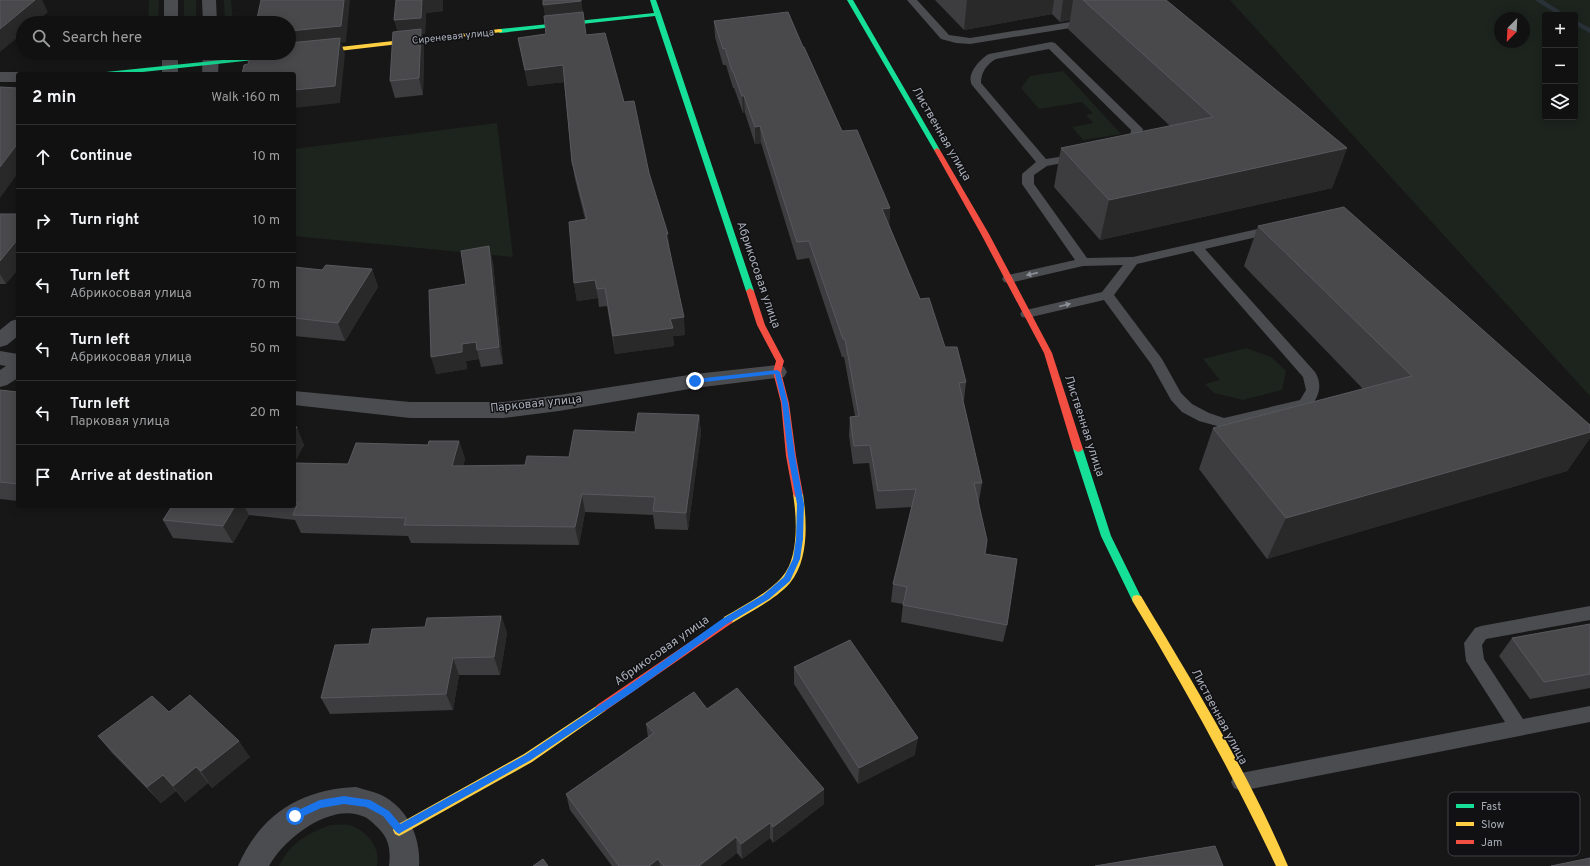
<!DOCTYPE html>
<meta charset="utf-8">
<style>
:root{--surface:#111;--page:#1a1a1a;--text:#f1f3f6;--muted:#9c9d9f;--line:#303131}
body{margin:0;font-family:Overpass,sans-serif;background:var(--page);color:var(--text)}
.controls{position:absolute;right:12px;top:12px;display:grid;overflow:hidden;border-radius:4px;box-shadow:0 2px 10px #0003}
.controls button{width:36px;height:36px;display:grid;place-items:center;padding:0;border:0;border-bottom:1px solid var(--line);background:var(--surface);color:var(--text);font:20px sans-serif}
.compass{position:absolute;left:1494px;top:12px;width:36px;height:36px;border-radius:50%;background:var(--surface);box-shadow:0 2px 10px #0003;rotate:204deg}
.stop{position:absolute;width:12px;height:12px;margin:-9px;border:3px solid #1a73e8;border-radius:50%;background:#fff}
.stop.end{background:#1a73e8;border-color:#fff;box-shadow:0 1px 4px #0008}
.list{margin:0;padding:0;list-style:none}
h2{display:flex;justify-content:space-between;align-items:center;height:52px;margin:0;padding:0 16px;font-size:17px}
h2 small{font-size:13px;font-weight:400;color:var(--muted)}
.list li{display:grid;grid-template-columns:26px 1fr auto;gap:12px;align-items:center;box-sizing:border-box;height:64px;padding:0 16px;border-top:1px solid var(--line)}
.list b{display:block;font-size:15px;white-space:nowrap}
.list p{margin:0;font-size:13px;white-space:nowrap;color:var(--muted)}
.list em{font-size:13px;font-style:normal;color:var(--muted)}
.icon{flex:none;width:22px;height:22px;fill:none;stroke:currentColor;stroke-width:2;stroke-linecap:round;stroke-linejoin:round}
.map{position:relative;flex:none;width:1590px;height:866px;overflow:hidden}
.search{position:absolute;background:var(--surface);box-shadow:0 2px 10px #0003;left:16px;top:16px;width:280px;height:44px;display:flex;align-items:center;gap:10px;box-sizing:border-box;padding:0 14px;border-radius:22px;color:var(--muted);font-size:15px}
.panel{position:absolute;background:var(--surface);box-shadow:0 2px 10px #0003;left:16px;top:72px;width:280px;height:436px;border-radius:4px}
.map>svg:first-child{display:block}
.green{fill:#1d241e;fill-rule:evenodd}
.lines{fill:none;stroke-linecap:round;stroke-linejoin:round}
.stream{fill:#2a3239;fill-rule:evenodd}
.lane{fill:#4b4c50;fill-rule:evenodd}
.street{fill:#4b4c50;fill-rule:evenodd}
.fast{fill:#16e098;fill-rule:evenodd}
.slow{fill:#ffcf43;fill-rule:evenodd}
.jam{fill:#f24e42;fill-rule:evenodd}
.wall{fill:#3d3d3f}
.shaded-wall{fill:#29292a}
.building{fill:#49494c;stroke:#58595d}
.oneway{fill:#8c9099}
.route{fill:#1a73e8}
.labels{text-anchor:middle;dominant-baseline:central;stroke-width:3;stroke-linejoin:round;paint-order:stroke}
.far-street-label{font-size:10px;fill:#a8adb8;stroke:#111113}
.street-label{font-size:12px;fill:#a8adb8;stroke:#111113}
.key{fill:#111113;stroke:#3e4045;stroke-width:1}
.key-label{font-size:11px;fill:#a8adb8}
</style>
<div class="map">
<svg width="1590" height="866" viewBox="0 0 1590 866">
<rect width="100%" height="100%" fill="#171717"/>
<!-- green -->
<path class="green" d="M149,0H159L158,23H148Z
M184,0H196V23H184Z
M224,0H231L233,23H225Z
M1230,0H1590V396ZM1545,15H1575V117H1545ZM1500,18H1524V42H1500Z
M1063,71L1121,134L1083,140L1072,127L1093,123L1086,115L1093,113L1082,102L1039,109L1021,88L1030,76Z
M497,123L513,257L294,236V149Z
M1246,348L1271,357L1286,371L1282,390L1243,400L1214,393L1205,384L1220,380L1203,359Z
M330,825C336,825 343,824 349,825C366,830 381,847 377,866H279C290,843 307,834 330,825Z"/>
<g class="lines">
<!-- stream -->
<path class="stream" d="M1535,0H1543L1566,15H1558Z
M1575,20L1590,28V33L1575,25Z"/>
<!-- lane -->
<path class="lane" d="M907,0H917L949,35L970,38L1089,19L1094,22L1089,25L970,44L956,43L941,39Z
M1051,42L1055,43L1143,129C1141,140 1135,153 1121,149L1119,147L1130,139L1131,130L1049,49L996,59C987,64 981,72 981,83L1046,159L1078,154L1082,155L1084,157L1082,159L1078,160L1047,166L1034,175V184L1087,258L1133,257L1275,225L1279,226L1281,229L1279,232L1205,249L1315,372C1323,385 1319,396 1310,408L1224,428L1199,421L1182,412L1171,400L1151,364L1104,300L1027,318L1022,317L1020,314L1022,311L1102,292L1123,265L1083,266L1009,283L1004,282L1002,279L1004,276L1075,260L1022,184V174L1036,162L972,85C966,74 980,59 989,54ZM1193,251L1303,377L1306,390L1300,400L1224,418L1209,413L1192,404L1181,393L1162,359L1114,295L1137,264Z
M1590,606V620L1486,639L1482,645L1484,659L1523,719L1590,706V722L1241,791L1234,788L1231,782L1234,776L1241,773L1505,722L1466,661L1464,643L1475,628L1481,626Z"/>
<!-- street -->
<path class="street" d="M164,0H178V23H164Z
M202,0H216L217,23H203Z
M162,53H178V74H162Z
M203,53H219L218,74H202Z
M0,72H18L24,74H18V82H0Z
M18,319V336L7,345L0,347V330L11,321Z
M0,351L18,354V378L7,385L0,387V370L6,366L0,365Z
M777,365L784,367L787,372L784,377L695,388L559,411L503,418H410L294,405V391L410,402H503L559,395L695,374Z
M356,787C365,790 377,792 385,797C409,811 421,839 419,866H389C391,849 389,837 375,825C372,822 369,819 365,817C332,801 284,838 269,866H238C260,815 301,789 356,787Z"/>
<!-- fast -->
<path class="fast" d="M650,0H656L661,14L754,291L753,293L750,294L746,291L655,16L500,33L497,31L500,29L654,13Z
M847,0H853L940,150L939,151L937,152L934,150Z
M279,54L282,56L281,57L124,74H103L106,72Z
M1078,446L1083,449L1111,536L1142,599L1141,602L1137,603L1133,602L1101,536L1073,449Z"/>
<!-- slow -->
<path class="slow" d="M500,29L502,30V32L313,54L310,52L313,50Z
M798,490L801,491L803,494C807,522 809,560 790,583C775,600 751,611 732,623L728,624L724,623L723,620L724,617C744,605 767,594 782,577C799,558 797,518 793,494L795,491Z
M1137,595L1141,596C1193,683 1248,772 1288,866H1276C1233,775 1185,688 1133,602L1132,599L1133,596Z
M601,703L605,705L607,708L605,711L532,762L403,834L399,836L395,834L393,830L395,826L524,754Z"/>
<!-- jam -->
<path class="jam" d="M937,148L940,150L989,234L1052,353L1083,449L1081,451L1078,452L1073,449L1044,353L981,234L934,150Z
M750,288L754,291L765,325L784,361L781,372L789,403L796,456L803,494L801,497H795L793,494L786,456L781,403L773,372L776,361L757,325L746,291Z
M728,616L732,617L733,620L732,623L605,711L601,713L597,711L595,708L597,705Z"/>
</g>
<!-- wall -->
<path class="wall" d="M396,0H443V11L426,13L425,34H422L424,45L423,95L395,98L390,81L397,32Z
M581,0L586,35L624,102L649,173L670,251L685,335L673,336L674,346L615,354L607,306L599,307L598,298L577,301L574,283L585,219L575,179L572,162L564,82L528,86L518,38L546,34L545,16Z
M935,0H1166L1347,148L1332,188L1100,240L1054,187L1061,148L1170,126L1068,29L1070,20L1060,22L1052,14L964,30Z
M714,21L803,47L842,131L890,208L889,225L920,299L945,347L966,382L964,400H963L982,483L979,501L985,554L1007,625L1003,642L901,622L903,604L891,602L893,584L912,507L876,509L869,463L853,464L849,435L850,417L855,416L844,357H842L809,258L797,260L761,143L755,144L745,113H743L734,88H733L726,65H723L715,37Z
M0,214L6,284H0Z
M1258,226L1590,425V438L1567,471L1267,559L1199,469L1213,428L1363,389L1244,266Z
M489,246L493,263L503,364L481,367L479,359L466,361L467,369L436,374L466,284Z
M294,267L322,270L372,269L378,287L345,341L294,336Z
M0,390L18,392V501L0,499Z
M699,415L701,433L688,530L655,529L653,515L585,512L579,545L411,543L408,536L301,533L295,520L249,515L233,543L173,538L163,520L172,506H294V427L304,445L294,463L348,464L428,445L459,441L465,459L463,466L525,465L569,457L635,432Z
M501,616L507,633L500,675H459L453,710L330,714L321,698L369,644L425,627Z
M1590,624V688L1530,699L1499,656L1512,638Z
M794,667L915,755L858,784L794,684Z
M707,709L824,789V804L773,843L770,838L742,859L737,853L720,866H612L570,810L566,794L648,737L646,724Z
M169,712L250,757L212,788L208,783L185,802L176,791L161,803L112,753L98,736Z"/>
<!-- shaded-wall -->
<path class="shaded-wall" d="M35,0H42L48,12L35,23H23V33L0,52V29Z
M344,0H350L346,42L341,43L345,54L340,103L294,108V90L289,48V31Z
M422,0H443V11L426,13L425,34H422L424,45L423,95L419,78L399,37L394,20Z
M967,0H1054L1052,14L964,30Z
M1063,0H1073L1070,20L1060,22Z
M581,1L583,17L546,21L543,5Z
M563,65L565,82L528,86L525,70Z
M742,96H744L745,113H743Z
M760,126L761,143L755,144V127Z
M18,143V173L0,198V167Z
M1347,148L1332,188L1100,240L1109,200Z
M890,208L889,225L882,209Z
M666,234H668L670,251Z
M18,239V270L6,284L0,274V261Z
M489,246L493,263L503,364L499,347Z
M372,269L378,287L345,341L338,323Z
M595,280L598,298L577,301L574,283Z
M684,317L685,335L673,336L674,346L615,354L613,336L670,319Z
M476,342L479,359L466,361L467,369L436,374L431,357L462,344Z
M699,415L701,433L688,530L686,513Z
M297,427L304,445L294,463V431Z
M1590,432V438L1567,471L1267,559L1286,518Z
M459,441L465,459L458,484L452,466Z
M582,494L585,512L579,545L575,527Z
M235,506H244L249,515L233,543L223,526Z
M501,616L507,633L500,675L494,657Z
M453,658L459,675L453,710L446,694Z
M918,738L915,755L858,784L859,768Z
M239,741L250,757L212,788L201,771Z
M196,767L208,783L185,802L173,786Z
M163,775L176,791L161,803L147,787Z
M824,789V804L773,843V827Z
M770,823V838L742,859L741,844Z
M736,837L737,853L720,866H699Z
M658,859L660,866H649Z"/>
<!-- building -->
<path class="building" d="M0,0H35L0,29Z
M261,0H344L341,26L289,31V23H256Z
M396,0H422L421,18L394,20Z
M543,0H581V1L543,5Z
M1083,0H1166L1347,148L1109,200L1061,148L1213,117Z
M583,12L586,35L605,33L624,102L634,101L649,173L668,234H666L684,317L670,319L673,328L613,336L605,288L597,289L595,280L574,283L569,222L587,219L572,162L563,65L525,70L518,38L546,34L544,16Z
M788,12L803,47H804L842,131L857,130L890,208L882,209L920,299L929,298L945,347H957L966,382L959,383L982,483H974L987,540L985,554L1017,559L1007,625L903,605L907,587L893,584L916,489L878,491L870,445L854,446L850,417L859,416L845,339H843L809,241L797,242L760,126L755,127L744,96H742L733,71H732L725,48L723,49L714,21Z
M421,29L419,78L390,81L393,32Z
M340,38L335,86L294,90V74H242L244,65L248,64L251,53H289V43Z
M0,87L18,88V143L0,167Z
M1344,207L1590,425V432L1286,518L1213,428L1412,376L1258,226Z
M0,214H18V239L0,261Z
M489,246L499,347L477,350L476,342L462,344V352L431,357L429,290L466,284L461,251Z
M326,265L372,269L338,323L294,318V267L322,270Z
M0,390L18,392V484L0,482Z
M638,413L699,415L686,513L653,511L655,497L582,494L575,527L404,525L406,518L293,515L298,503H294V463L348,464L356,443L428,445L429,441H459L452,466L525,465L527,456L569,457L574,430L635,432Z
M294,427H297L294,431Z
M172,506H235L223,526L163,520Z
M501,616L494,657L453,658L446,694L321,698L335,645L369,644L372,629L425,627L427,618Z
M1590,624V674L1544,682L1512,638Z
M850,640L918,738L859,768L794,667Z
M737,688L824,789L773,827L770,823L741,844L736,837L699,866H664L658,859L649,866H619L566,794L654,733L646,724L694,692L707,709Z
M190,695L239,741L201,771L196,767L173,786L163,775L147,787L98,736L152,696L169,712Z
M1215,846L1223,866H1095Z
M1590,858V866H1551Z
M543,859L548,866H533Z"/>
<!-- one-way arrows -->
<defs><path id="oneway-solid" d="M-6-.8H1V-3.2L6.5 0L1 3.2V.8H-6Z"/></defs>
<g class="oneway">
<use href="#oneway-solid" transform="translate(1032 274) rotate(167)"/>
<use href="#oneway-solid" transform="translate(1065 305) rotate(-14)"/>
</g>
<!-- route -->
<path class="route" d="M777,370L780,372L788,403L795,456L804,504L803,539L800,559L790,581L769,599L727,624L634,691L531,760L402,832L399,834L396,832L383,816L366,807L344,804L321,808L295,820L292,819L291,816L292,813L320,800L344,796L370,800L389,811L400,824L525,755L628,686L722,619L763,595L784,577L793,559L796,539L797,504L788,456L782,403L775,374L695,383L692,381L695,379Z"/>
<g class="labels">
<!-- far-street labels -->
<g class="far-street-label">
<text transform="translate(453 37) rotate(-6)">Сиреневая улица</text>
</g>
<!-- street labels -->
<g class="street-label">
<text transform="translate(941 134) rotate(60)">Лиственная улица</text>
<text transform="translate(758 275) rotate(71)">Абрикосовая улица</text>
<text transform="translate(536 404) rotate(-6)">Парковая улица</text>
<text transform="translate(1084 426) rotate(72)">Лиственная улица</text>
<text transform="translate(662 651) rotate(-35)">Абрикосовая улица</text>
<text transform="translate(1219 717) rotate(62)">Лиственная улица</text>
</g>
</g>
<!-- legend -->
<rect x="1448" y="792" width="132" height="64" rx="6" class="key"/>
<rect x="1456" y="804" width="18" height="4" fill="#16e098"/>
<rect x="1456" y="822" width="18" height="4" fill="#ffcf43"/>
<rect x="1456" y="840" width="18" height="4" fill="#f24e42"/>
<g class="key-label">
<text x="1481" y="810">Fast</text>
<text x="1481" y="828">Slow</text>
<text x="1481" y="846">Jam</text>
</g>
</svg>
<div class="controls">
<button>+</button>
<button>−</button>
<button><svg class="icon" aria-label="layers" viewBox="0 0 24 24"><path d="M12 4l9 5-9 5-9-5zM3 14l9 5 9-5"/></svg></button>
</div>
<svg class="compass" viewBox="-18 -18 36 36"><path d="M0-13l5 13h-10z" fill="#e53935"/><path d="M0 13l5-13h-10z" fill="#9c9d9f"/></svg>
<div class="stop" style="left:295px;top:816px"></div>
<div class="stop end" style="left:695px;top:381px"></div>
<div class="search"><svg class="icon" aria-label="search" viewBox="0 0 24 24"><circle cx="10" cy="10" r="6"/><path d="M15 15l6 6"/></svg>Search here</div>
<section class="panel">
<h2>2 min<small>Walk · 160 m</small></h2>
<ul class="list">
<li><svg class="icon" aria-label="ahead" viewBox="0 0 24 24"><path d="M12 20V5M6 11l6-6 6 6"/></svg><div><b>Continue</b></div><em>10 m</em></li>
<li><svg class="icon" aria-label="right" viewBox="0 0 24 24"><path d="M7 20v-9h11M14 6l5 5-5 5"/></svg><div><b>Turn right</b></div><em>10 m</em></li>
<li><svg class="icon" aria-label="left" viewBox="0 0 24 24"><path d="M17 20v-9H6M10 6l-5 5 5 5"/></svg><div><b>Turn left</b><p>Абрикосовая улица</p></div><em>70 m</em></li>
<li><svg class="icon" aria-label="left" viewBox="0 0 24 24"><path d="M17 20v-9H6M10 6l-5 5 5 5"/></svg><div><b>Turn left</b><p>Абрикосовая улица</p></div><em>50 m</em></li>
<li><svg class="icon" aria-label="left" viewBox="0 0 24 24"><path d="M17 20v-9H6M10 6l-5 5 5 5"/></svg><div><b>Turn left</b><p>Парковая улица</p></div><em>20 m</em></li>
<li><svg class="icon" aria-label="arrive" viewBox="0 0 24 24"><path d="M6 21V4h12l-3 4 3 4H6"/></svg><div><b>Arrive at destination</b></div></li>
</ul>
</section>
</div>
